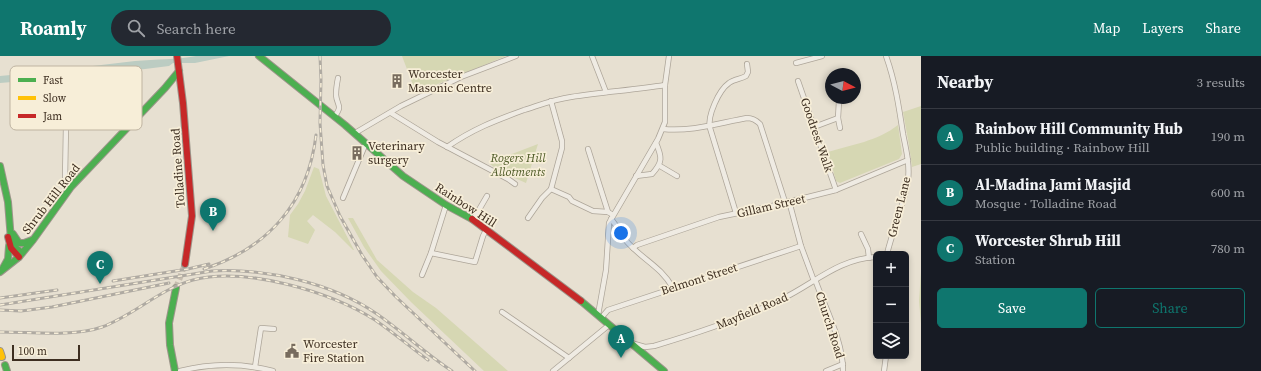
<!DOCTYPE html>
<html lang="en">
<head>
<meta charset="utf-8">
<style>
	body { margin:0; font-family:"Source Serif 4",serif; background:#242831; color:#f1f3f6 }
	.controls { position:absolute; right:12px; bottom:12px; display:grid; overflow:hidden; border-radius:6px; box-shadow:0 2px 6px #0003 }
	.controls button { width:36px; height:36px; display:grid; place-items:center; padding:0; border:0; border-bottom:1px solid #363941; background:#171b24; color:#f1f3f6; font:20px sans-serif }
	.compass { position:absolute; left:825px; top:12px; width:36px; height:36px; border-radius:50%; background:#171b24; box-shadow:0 2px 6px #0003; rotate:97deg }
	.scale { position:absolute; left:12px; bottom:10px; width:68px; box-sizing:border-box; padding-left:4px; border:2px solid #3d2e20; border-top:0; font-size:11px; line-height:14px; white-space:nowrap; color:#3d2e20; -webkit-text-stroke:3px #f7eed8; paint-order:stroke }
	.you { position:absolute; left:621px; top:177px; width:14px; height:14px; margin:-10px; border:3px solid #fff; border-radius:50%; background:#1a73e8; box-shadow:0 0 0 6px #1a73e833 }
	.badge { display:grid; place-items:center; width:26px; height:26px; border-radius:50%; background:#0f766e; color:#fff; font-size:13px; font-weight:700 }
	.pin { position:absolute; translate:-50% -33px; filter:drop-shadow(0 1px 2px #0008) }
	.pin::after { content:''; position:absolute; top:21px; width:14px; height:12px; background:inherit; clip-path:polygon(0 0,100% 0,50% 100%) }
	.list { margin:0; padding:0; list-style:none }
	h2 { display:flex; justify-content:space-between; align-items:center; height:52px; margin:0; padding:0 16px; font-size:17px }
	h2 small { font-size:13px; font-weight:400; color:#9ea1a6 }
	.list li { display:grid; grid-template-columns:26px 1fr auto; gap:12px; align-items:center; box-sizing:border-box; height:56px; padding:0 16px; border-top:1px solid #363941 }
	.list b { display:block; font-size:15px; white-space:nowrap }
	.list p { margin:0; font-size:13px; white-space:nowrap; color:#9ea1a6 }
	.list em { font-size:13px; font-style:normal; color:#9ea1a6 }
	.actions { display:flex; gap:8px; padding:12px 16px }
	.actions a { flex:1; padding:9px 0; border:1px solid #0f766e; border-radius:6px; text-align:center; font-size:14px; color:#0f766e }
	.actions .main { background:#0f766e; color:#fff }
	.icon { flex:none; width:22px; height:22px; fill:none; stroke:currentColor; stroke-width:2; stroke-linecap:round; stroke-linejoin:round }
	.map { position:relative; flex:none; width:921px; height:315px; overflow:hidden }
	header { display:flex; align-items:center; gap:24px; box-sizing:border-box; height:56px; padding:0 20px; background:#0f766e; color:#fff }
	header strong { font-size:19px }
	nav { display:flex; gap:22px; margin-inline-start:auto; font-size:14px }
	.search { width:280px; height:36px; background:#242831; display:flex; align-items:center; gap:10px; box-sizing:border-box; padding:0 14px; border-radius:22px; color:#9ea1a6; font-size:15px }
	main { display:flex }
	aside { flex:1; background:#171b24 }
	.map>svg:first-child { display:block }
	.green { fill:#d6d7b3 }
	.water { fill:#bcccc2 }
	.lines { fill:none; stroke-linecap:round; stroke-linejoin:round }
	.secondary-tunnel { stroke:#c5bcae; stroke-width:6; stroke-dasharray:6 3; stroke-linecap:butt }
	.street-casing { stroke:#ada599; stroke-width:6 }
	.fast-casing { stroke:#9c958a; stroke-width:8 }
	.slow-casing { stroke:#9c958a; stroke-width:8 }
	.jam-casing { stroke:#9c958a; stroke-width:8 }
	.street { stroke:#efebe3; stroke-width:4.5 }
	.fast { stroke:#4caf50; stroke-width:6 }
	.slow { stroke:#ffc107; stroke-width:6 }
	.jam { stroke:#c62828; stroke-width:6 }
	.rail-casing { stroke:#afaaa2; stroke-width:3 }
	.rail { stroke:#f7eed8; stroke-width:1.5; stroke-dasharray:4.5; stroke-linecap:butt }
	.labels { text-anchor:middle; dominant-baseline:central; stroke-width:3.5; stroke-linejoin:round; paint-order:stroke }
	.poi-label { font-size:12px; fill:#3d2e20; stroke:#f7eed8; text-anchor:start }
	.street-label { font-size:12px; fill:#3d2e20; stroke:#f7eed8 }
	.park-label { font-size:12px; font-style:italic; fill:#4d5a26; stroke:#f7eed8 }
	.key { fill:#f7eed8; stroke:#bfb4a1; stroke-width:1 }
	.key-label { font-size:11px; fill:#3d2e20 }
</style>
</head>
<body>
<header>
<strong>Roamly</strong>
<div class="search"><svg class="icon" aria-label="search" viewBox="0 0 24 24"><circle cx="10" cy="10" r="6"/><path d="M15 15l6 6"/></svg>Search here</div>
<nav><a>Map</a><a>Layers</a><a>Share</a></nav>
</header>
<main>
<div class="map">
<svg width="921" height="315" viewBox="0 0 921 315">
	<rect width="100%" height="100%" fill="#e7e0d1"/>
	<g class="green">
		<path d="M402,0h104l-90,37z"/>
		<path d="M921,50v58l-9,3 -3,-22 -6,-33z"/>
		<path d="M898,69l4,29 -3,5 -59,24 -4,-2 -8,-29c23,-7 50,-11 70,-27z"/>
		<path d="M538,88l-12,39 -27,-12 -9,-7 9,-5z"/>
		<path d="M314,111l5,2 7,27 28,54h-1l-18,-18 -22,-17 -6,6 8,9 -7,14 -20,-7 2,-22 8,-11 7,-13z"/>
		<path d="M348,162h5l24,42 36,32 23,16 72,63h-24l-73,-69 -30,-31 -17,-24z"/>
		<path d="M921,216v52l-2,-23z"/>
	</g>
	<path class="water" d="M196,0h33l-34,7h-22l-4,3 -112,14 -9,-1 -48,4v-7c45,-4 90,-10 135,-15 21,-2 41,-1 61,-5z"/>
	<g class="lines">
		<path class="secondary-tunnel" d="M176,232l9,-24"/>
		<defs>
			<g id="street">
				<path d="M592,0l14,36"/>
				<path d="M886,0c9,25 13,51 17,78 3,15 7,31 5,46 -4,25 -15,49 -21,74"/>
				<path d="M796,7l26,-7"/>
				<path d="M798,25l38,109"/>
				<path d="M54,31l12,37 -1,56 6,7"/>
				<path d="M839,45l-1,17 2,10"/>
				<path d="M391,57l47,29 70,37 7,5"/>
				<path d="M335,60c8,-11 2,-10 1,-21 0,-6 1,-12 2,-17"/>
				<path d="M814,71l24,-9"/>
				<path d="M663,73c28,3 56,-6 84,-11 6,0 9,2 13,6l25,78"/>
				<path d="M355,77l46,-27 60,-29 55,-21"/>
				<path d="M447,91c26,-18 47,-26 77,-37 16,-5 31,-11 47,-13 31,-5 63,-7 94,-12"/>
				<path d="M588,93l20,63"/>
				<path d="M660,110l17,10"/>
				<path d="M636,120l16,-2c11,-12 10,-17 4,-31"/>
				<path d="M551,133l18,8 3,4 21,10 15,1 5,3"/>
				<path d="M343,142l23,-55"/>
				<path d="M789,145l12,45 13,35 2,1c10,28 27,59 27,89"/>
				<path d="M736,157l-26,-85c-3,-12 9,-38 19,-45 5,-4 12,-4 17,-7l2,-4 -1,-8"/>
				<path d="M528,162l14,-20 9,-9 11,-41v-7l-11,-40"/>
				<path d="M611,163c7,8 11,18 18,25 16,17 32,23 44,44"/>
				<path d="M473,164l14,-24"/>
				<path d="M861,178l7,15 1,9"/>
				<path d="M633,192l4,-3 82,-28 53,-11 64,-16 72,-30"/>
				<path d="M431,197l44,9 8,-26 3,-6"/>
				<path d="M422,219l9,-22 15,-48"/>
				<path d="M502,256l67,46"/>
				<path d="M598,259l8,-45 3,-47 49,-84 7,-17v-37l4,-29"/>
				<path d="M601,262l7,-8 193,-64"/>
				<path d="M631,287l14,4 9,-1c44,-13 87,-27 128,-47 33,-16 56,-40 94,-42"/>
				<path d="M255,311l6,-39 13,1"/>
				<path d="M180,315c31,-8 62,-8 93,0"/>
				<path d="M553,315l56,-46"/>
				<path d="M826,315l17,-7"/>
				<path d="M884,315l2,-15"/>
			</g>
			<g id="fast">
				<path d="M259,0l86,69 58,51 43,29 26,14"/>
				<path d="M0,110l8,36 3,38 5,8 6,5"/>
				<path d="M13,178l6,9h5l8,-3"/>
				<path d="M3,212l5,-9 1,-13"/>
				<path d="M0,216l19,-15 14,-17 38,-53 94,-99 14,-17"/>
				<path d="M581,245l83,70"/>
				<path d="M5,309l2,6"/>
				<path d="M175,315l-5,-26 -1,-22 7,-35"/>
			</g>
			<path id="slow" d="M0,295l2,6"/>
			<g id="jam">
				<path d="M177,0l6,47 9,113 -7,48"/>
				<path d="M472,163l109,82"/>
				<path d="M8,181l3,11 8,9"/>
			</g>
		</defs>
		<use href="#street" class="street-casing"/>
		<use href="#fast" class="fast-casing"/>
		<use href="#slow" class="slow-casing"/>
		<use href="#jam" class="jam-casing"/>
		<use href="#street" class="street"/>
		<use href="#fast" class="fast"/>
		<use href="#slow" class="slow"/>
		<use href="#jam" class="jam"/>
		<defs>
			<g id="rail">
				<path d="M320,0l1,24 -1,43 3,42 4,21 13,30 22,39 15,22 18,19 80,75"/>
				<path d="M204,213c64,-21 104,-66 112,-134"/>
				<path d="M113,225l75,-12 21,-5"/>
				<path d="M0,242l57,-8"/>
				<path d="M0,249l212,-34c55,-3 120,12 165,43 26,18 49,40 75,57"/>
				<path d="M0,254l21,1 31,-4 117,-24"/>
				<path d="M0,276c31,0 74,5 102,-5 32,-12 58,-38 91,-47 52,-14 138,12 182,40 19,13 35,27 53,40"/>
			</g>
		</defs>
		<use href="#rail" class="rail-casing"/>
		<use href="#rail" class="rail"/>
	</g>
	<defs>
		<symbol id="building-bare" viewBox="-9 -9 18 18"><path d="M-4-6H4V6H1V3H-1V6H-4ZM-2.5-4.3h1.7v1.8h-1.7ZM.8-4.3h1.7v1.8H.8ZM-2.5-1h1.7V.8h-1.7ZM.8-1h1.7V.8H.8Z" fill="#786c5e" stroke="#f7eed8" stroke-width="2.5" paint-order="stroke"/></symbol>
		<symbol id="civic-bare" viewBox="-9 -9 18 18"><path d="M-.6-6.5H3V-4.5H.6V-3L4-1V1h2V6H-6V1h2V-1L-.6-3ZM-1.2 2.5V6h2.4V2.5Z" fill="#786c5e" stroke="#f7eed8" stroke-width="2.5" paint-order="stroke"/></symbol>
	</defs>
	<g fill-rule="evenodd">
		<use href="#building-bare" x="387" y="15" width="20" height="20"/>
		<use href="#building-bare" x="347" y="87" width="20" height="20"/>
		<use href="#civic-bare" x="282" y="285" width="20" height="20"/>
	</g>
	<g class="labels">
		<g class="poi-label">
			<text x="408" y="18">Worcester<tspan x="408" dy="14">Masonic Centre</tspan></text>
			<text x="368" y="90">Veterinary<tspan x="368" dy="14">surgery</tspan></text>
			<text x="303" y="288">Worcester<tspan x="303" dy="14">Fire Station</tspan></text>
		</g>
		<g class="street-label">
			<text transform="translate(817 79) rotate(71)">Goodrest Walk</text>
			<text transform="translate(178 112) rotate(-94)">Tolladine Road</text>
			<text transform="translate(51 143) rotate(-52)">Shrub Hill Road</text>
			<text transform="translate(466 149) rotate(33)">Rainbow Hill</text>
			<text transform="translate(771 150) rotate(-13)">Gillam Street</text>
			<text transform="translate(899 151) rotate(-76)">Green Lane</text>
			<text transform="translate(699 223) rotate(-18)">Belmont Street</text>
			<text transform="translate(752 255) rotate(-23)">Mayfield Road</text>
			<text transform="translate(830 269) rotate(72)">Church Road</text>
		</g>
		<g class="park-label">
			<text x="518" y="102">Rogers Hill<tspan x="518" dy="14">Allotments</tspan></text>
		</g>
	</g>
	<rect x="10" y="10" width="132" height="64" rx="6" class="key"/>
	<rect x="18" y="22" width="18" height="4" fill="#4caf50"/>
	<rect x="18" y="40" width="18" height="4" fill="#ffc107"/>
	<rect x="18" y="58" width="18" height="4" fill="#c62828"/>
	<g class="key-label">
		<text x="43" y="28">Fast</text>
		<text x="43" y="46">Slow</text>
		<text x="43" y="64">Jam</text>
	</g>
</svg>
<div class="controls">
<button>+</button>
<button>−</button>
<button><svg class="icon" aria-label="layers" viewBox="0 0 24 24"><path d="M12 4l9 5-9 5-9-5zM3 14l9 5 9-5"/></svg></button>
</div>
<svg class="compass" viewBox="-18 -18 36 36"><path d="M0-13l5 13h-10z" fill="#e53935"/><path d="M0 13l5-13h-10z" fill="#9ea1a6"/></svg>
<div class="scale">100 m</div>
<div class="you"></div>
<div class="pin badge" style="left:621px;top:302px">A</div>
<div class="pin badge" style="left:213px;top:175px">B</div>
<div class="pin badge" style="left:100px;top:228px">C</div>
</div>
<aside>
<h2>Nearby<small>3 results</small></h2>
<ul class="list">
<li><span class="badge">A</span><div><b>Rainbow Hill Community Hub</b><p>Public building · Rainbow Hill</p></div><em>190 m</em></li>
<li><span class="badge">B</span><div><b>Al-Madina Jami Masjid</b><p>Mosque · Tolladine Road</p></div><em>600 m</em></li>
<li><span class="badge">C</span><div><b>Worcester Shrub Hill</b><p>Station</p></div><em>780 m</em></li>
</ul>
<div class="actions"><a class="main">Save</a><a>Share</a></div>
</aside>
</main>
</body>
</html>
